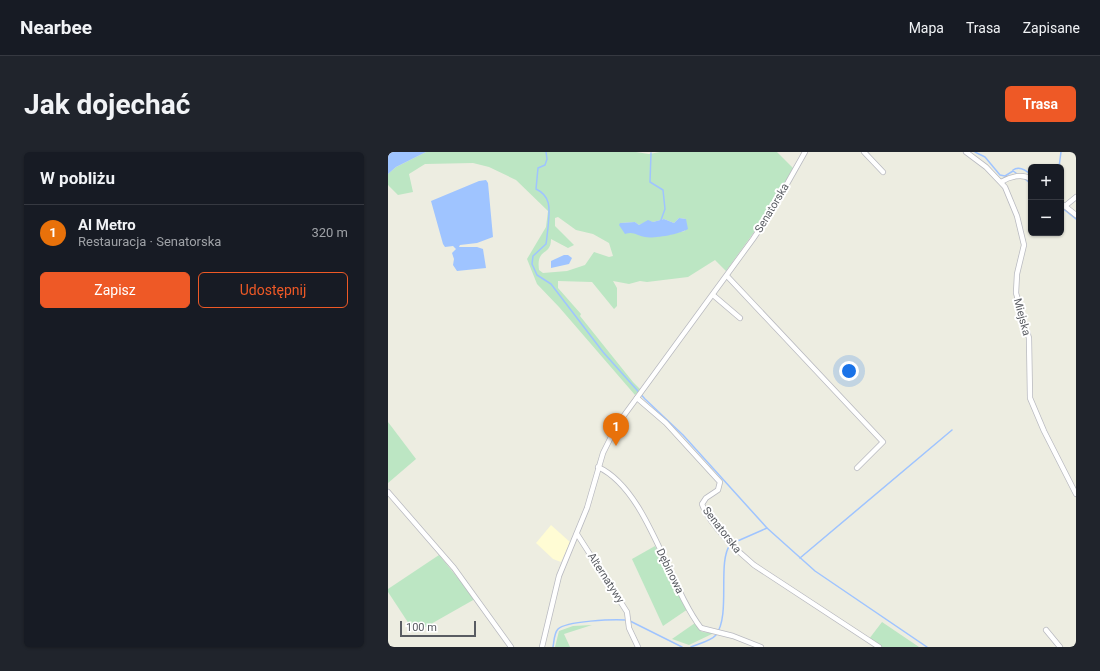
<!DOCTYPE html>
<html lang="pl">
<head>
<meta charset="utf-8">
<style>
	body { margin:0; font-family:Roboto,sans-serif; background:#20242c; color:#f1f3f6 }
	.controls { position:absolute; right:12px; top:12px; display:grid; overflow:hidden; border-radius:6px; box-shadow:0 1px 3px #0004 }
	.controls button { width:36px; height:36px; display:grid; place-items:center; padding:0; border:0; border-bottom:1px solid #363941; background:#171b24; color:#f1f3f6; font:20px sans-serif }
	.scale { position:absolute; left:12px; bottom:10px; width:76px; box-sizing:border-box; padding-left:4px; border:2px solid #595c62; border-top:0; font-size:11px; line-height:14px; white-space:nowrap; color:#595c62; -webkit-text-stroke:3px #fff; paint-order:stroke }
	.you { position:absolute; left:461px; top:219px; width:14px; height:14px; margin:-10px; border:3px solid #fff; border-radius:50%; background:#1a73e8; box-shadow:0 0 0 6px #1a73e833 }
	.badge { display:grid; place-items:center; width:26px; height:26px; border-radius:50%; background:#ee5926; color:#fff; font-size:13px; font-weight:700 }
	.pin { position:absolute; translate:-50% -33px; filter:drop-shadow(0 1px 2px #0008) }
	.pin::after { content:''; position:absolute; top:21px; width:14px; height:12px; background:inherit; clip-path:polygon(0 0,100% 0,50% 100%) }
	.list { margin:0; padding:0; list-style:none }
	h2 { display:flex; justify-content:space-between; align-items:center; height:52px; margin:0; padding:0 16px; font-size:17px }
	h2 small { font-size:13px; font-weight:400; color:#9ea1a6 }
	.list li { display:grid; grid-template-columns:26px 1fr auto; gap:12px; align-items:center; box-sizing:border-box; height:56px; padding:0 16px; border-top:1px solid #363941 }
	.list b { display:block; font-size:15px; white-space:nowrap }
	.list p { margin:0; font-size:13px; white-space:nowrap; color:#9ea1a6 }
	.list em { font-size:13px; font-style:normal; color:#9ea1a6 }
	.actions { display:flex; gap:8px; padding:12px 16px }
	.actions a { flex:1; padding:9px 0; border:1px solid #ee5926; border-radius:6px; text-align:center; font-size:14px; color:#ee5926 }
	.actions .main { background:#ee5926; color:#fff }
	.map { position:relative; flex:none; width:688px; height:495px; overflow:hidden; border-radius:6px }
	header { display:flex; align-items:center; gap:24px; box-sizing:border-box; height:56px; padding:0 20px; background:#171b24; border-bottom:1px solid #363941 }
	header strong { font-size:19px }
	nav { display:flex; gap:22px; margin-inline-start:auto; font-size:14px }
	.intro { display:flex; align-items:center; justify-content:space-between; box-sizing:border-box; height:96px; padding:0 24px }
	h1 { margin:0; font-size:28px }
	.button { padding:10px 18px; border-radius:6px; background:#ee5926; color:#fff; font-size:14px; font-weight:700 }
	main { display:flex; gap:24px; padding:0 24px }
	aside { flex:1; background:#171b24; border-radius:6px; box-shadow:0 1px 3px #0004 }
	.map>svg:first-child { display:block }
	.commercial { fill:#fffcd4 }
	.green { fill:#bce6c3; fill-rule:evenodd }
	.water { fill:#9fc4ff }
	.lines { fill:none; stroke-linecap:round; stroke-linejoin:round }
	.stream { stroke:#9fc4ff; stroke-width:1.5 }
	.minor-casing { stroke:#b9bac0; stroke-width:6 }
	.minor { stroke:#fff; stroke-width:4.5 }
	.labels { text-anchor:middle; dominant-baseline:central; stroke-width:4; stroke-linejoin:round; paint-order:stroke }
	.street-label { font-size:11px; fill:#595c62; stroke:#fff }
</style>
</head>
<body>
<header>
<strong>Nearbee</strong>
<nav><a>Mapa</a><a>Trasa</a><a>Zapisane</a></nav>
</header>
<div class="intro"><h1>Jak dojechać</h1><a class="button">Trasa</a></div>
<main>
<aside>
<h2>W pobliżu<small></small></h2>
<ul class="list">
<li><span class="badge" style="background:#e8710a">1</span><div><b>Al Metro</b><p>Restauracja · Senatorska</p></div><em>320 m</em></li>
</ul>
<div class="actions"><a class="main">Zapisz</a><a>Udostępnij</a></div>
</aside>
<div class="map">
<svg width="688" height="495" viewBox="0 0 688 495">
	<rect width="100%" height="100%" fill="#edede1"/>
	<path class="commercial" d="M163,373l19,17 -9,20 -8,-3 -17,-16z"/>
	<g class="green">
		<path d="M38,0h210l13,2 11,-2h117l16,16 -26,46 -41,57 -11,-11 -27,17 -41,5 -7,-1 -11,3 -16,-3 4,7v18l-3,3 -22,-27 -34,-1v7l23,26 -1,2 53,66 7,7 -5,6 -76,-88 -22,-23 -10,-25 19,-32 2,-16 -32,-31 -27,-13 -16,-4 -48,1 -16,10 4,18 -15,3 -10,-10v-11l8,-7zM170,65l18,13 17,4 16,9 4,13 -4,1 -15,-5 -9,13 -18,6 -24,2 -4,-3c-3,-23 12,-13 12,-31l17,9 6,-3 -19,-19v-8zM291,66l7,1 -1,12 -18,4 -4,-1c-11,8 -23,-2 -34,-2l-9,-9 15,-1 4,3 9,-4 5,1 11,-3 10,4z"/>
		<path d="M0,270l28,37 -28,24z"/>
		<path d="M267,394l33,63 -25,17 -31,-67z"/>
		<path d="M51,403l36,44 -60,34 -27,-41v-3z"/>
		<path d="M494,470l37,25h-38l-12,-8z"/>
		<path d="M307,471l7,9 12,1 -25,12 -17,-6z"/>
		<path d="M204,473l-28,9 6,13h-15l4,-16 14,-5z"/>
	</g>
	<g class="water">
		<path d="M0,0h38l-30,15 -8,7z"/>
		<path d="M98,28l2,3 5,54 -16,6 -17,2 -1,2h18l6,2 3,19 -29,3 -4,-6 1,-6 -2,-6 4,-4 -3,-3 -8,1 -2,-3 -12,-43 48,-20z"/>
		<path d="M291,66l7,1 2,10c-7,5 -35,10 -43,8 -8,-1 -11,-6 -20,-3l-6,-9 1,-2 15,-1 4,3 9,-5 5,2 11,-3 10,4z"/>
		<path d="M176,103h4l4,3 -3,6 -18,4v-7z"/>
	</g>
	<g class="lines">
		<g class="stream">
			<path d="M158,0l1,7 -2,6 -7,3 -2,21c17,8 13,23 12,39 -1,6 -1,11 -2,16l-13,12 -1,8 5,11 14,9 52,68 42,47 38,36 84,93 48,43 112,76"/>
			<path d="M587,0l10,5 15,18 5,1 8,-5 3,2"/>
			<path d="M263,1l-1,29 13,8 2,19 -4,11"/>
			<path d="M671,15l2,-15"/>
			<path d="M625,18c6,-4 13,0 18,5"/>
			<path d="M637,27l6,5"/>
			<path d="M673,55l15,12"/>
			<path d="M345,391l34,-15"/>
			<path d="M412,406l152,-128"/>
			<path d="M242,469l52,26"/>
			<path d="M165,495c1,-5 1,-14 5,-18 8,-8 56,-10 68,-9"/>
			<path d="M303,495c7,-3 20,-6 25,-12 15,-20 1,-73 14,-90"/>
		</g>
		<defs>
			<g id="minor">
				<path d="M476,0l19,20"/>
				<path d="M578,0l20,15 19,20 12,29 7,29 -7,29 -1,19 13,45 1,60 14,33 32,63"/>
				<path d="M613,30c8,-5 21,-9 30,-3"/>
				<path d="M673,51l15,12"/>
				<path d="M677,54l11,-9"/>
				<path d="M339,124l156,166 -26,26"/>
				<path d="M325,143l27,23"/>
				<path d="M249,246l29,25 54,59 -2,8 -12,8 -4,6c7,20 35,47 52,61l125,82"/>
				<path d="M210,315c50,23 70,118 103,161l32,8 28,11"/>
				<path d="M0,340l66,76 57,79"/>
				<path d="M189,382l50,78 2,16 9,19"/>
				<path d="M658,478l14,17"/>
				<path d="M154,495l17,-71 28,-68 16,-55 14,-28 136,-186 17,-25 35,-62"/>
			</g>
		</defs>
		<use href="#minor" class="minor-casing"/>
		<use href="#minor" class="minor"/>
	</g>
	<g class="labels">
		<g class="street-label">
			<text transform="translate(384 56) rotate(-59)">Senatorska</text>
			<text transform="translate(634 165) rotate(75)">Miejska</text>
			<text transform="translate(334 378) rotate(52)">Senatorska</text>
			<text transform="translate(282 419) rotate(64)">Dębinowa</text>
			<text transform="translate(218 426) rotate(57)">Alternatywy</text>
		</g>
	</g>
</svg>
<div class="controls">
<button>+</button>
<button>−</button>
</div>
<div class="scale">100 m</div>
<div class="you"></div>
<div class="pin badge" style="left:228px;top:294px;background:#e8710a">1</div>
</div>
</main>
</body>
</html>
